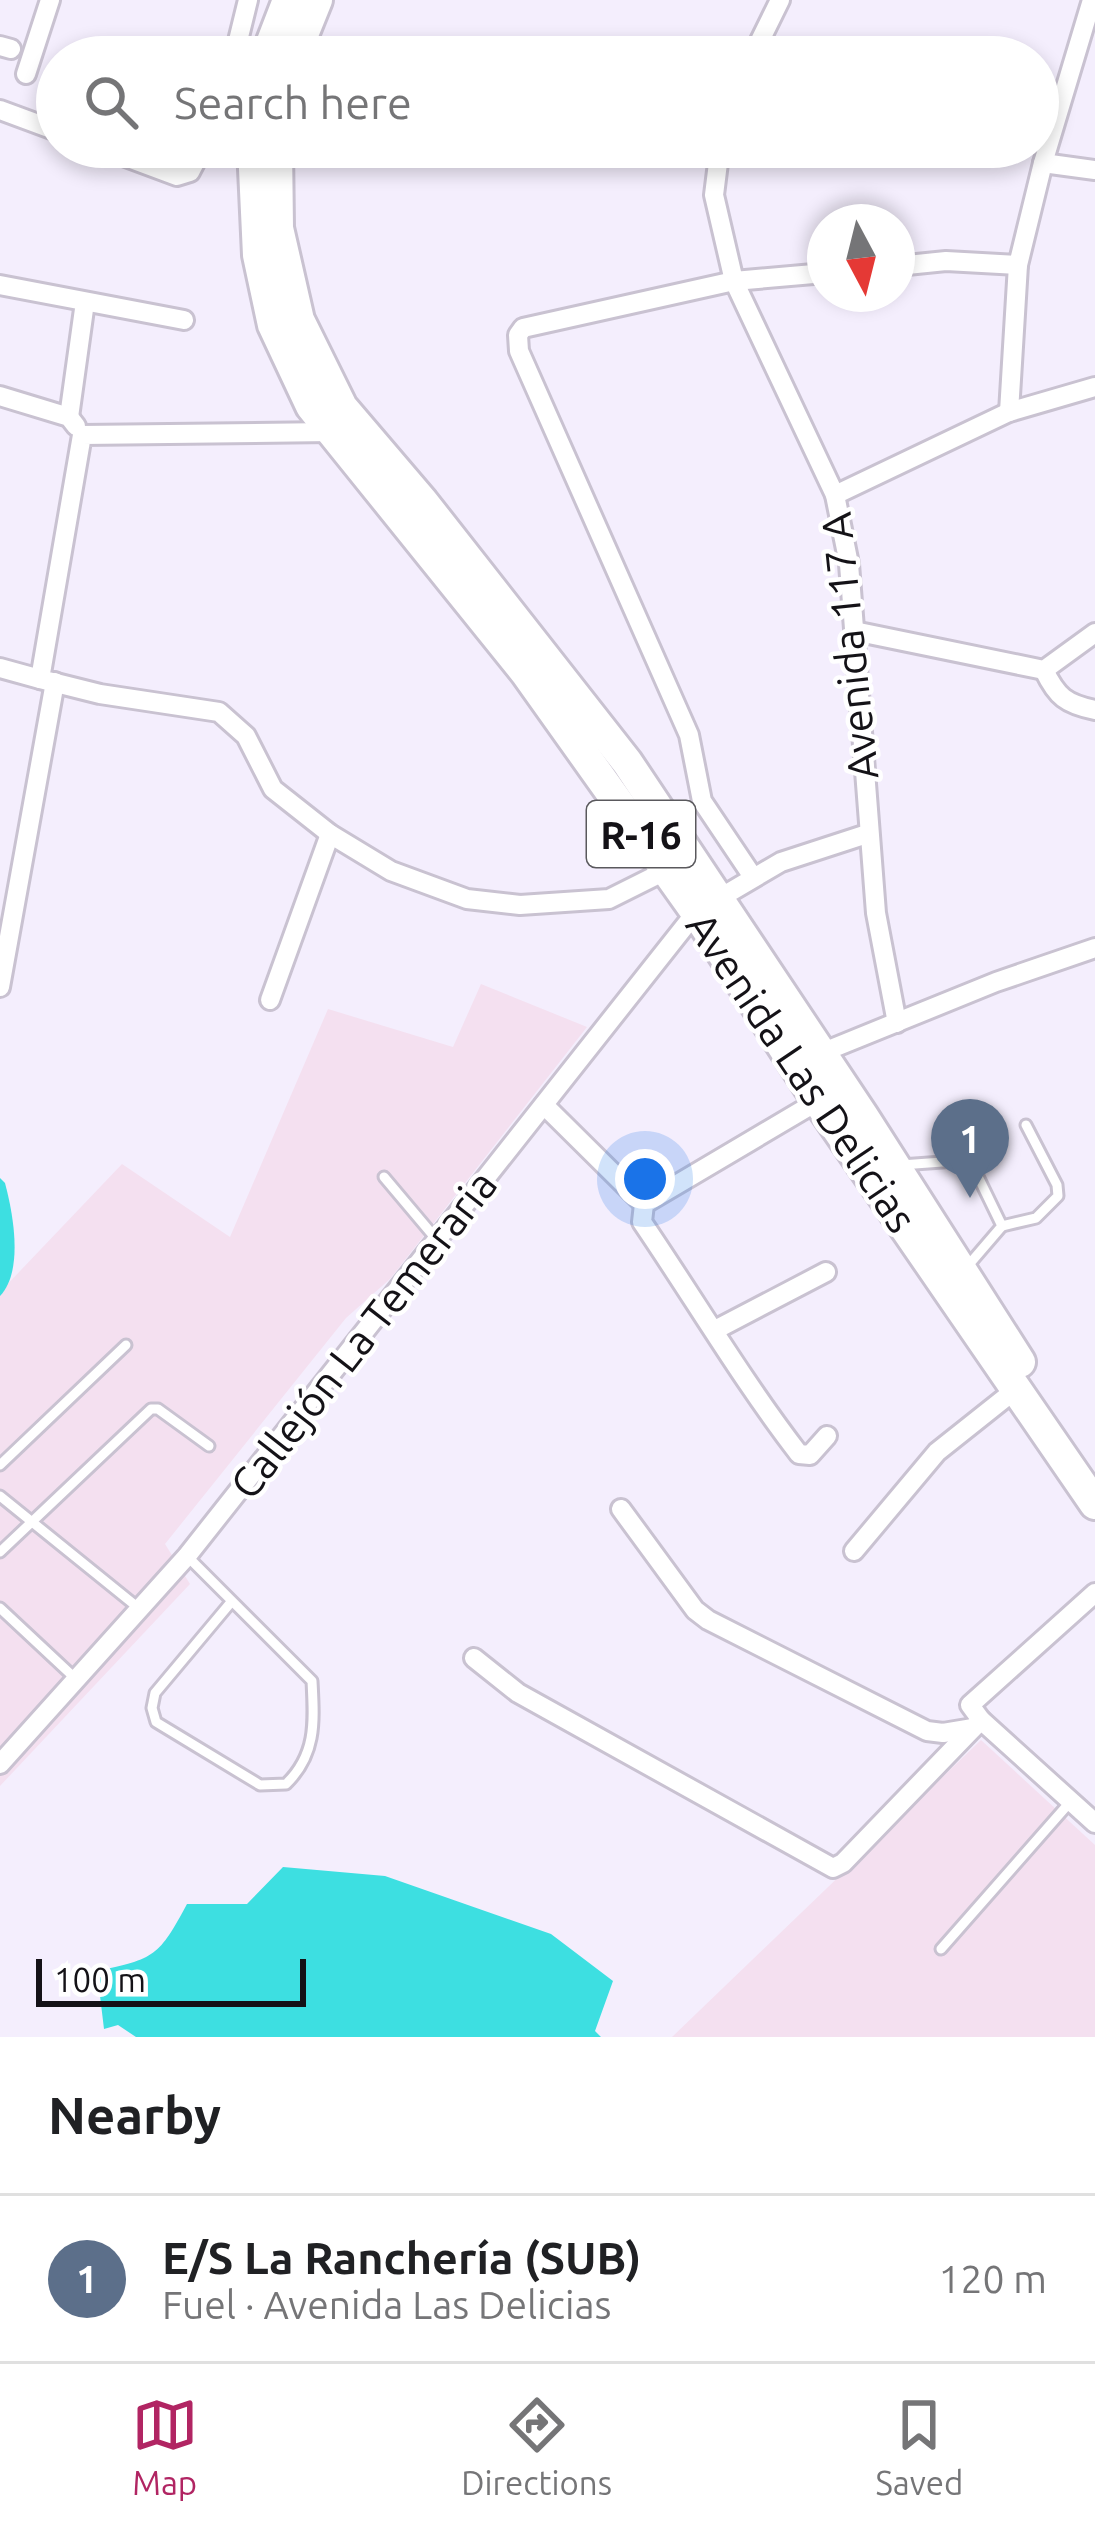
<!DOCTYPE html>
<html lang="en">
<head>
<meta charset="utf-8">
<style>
	body { margin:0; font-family:Ubuntu,sans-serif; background:#f6f6f6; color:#202124 }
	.compass { position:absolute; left:807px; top:204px; width:108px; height:108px; border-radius:50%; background:#fff; box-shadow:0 6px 18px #0003; rotate:173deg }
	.scale { position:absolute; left:36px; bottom:30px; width:270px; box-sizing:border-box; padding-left:12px; border:6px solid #141217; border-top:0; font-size:33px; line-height:42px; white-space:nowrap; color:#141217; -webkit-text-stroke:9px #fff; paint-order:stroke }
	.you { position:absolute; left:645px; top:1179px; width:42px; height:42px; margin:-30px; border:9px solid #fff; border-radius:50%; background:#1a73e8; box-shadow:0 0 0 18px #1a73e833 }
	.badge { display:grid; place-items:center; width:78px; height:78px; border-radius:50%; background:#b12563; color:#fff; font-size:39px; font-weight:700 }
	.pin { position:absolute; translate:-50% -99px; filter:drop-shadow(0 3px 6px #0008) }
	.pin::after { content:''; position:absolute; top:63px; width:42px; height:36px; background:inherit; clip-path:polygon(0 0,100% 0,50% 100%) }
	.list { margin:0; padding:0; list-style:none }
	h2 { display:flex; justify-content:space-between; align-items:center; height:156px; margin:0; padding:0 48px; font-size:51px }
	h2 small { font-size:39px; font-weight:400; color:#757577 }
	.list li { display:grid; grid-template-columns:78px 1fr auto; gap:36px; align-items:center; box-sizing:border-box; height:168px; padding:0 48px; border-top:3px solid #e0e0e0 }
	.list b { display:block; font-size:45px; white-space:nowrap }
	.list p { margin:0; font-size:39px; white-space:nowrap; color:#757577 }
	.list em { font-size:39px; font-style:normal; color:#757577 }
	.icon { flex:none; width:66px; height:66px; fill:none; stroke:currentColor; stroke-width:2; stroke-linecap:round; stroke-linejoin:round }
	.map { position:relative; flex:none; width:1095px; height:2037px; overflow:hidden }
	.search { position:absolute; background:#fff; box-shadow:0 6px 18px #0003; left:36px; right:36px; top:36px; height:132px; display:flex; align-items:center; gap:30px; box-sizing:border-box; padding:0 42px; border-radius:66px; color:#757577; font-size:45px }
	.sheet { height:324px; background:#fff }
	nav { display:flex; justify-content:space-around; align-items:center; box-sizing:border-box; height:168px; border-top:3px solid #e0e0e0; background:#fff; font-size:33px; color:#757577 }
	nav a { display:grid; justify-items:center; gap:6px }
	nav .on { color:#b12563 }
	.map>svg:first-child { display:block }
	.industrial { fill:#f4e0f0 }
	.water { fill:#3ddfe1 }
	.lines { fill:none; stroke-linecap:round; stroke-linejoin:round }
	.lane-casing { stroke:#c9c2d1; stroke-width:15 }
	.street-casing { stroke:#c9c2d1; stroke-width:24 }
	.primary-casing { stroke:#c9c2d1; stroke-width:36 }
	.lane { stroke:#fff; stroke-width:9 }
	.street { stroke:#fff; stroke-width:18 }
	.primary { stroke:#fff; stroke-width:30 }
	.labels { text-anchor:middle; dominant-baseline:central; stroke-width:9; stroke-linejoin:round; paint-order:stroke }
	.shield { fill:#fff; stroke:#5a595d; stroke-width:3 }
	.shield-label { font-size:39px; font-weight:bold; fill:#141217 }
	.street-label { font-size:42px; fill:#141217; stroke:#fff }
</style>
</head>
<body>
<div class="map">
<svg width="1095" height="2037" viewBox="0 0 1095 2037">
	<rect width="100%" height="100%" fill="#f4eefd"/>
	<g class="industrial">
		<path d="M481,984l106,43 -197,252 -44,39 -181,226 25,40 -190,202v-494l122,-128 108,73 98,-228 125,38z"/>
		<path d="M981,1740l114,105v192h-423z"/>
	</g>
	<g class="water">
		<path d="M0,1178l5,5c8,30 19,88 -5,113z"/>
		<path d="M283,1867l102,9 166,58 62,47 -18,50 6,6h-465l-18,-12 -14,4 -7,-58c58,-12 62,-15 90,-67h60z"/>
	</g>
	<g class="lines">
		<defs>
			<g id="lane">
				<path d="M901,1165l69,-5 32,66 -36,42"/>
				<path d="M384,1177l53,63"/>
				<path d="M1002,1226l34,-8 22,-22 -1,-11 -31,-60"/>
				<path d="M0,1465l126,-120"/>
				<path d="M0,1496l141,114"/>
				<path d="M0,1552l151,-143h7l51,37"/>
				<path d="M187,1556l125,125c2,40 5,73 -26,103l-26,1 -104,-63 -4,-14 3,-15 77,-92"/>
				<path d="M0,1608l77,72"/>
				<path d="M941,1949l130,-148"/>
			</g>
			<g id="street">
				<path d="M0,46l11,3"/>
				<path d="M234,57l14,-57"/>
				<path d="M752,57l28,-57"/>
				<path d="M26,74l24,-74"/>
				<path d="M0,110l57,21"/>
				<path d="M99,147l78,29 13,-4 13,-25"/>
				<path d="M720,147l-6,48 20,86 101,214 14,69 27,349 21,110"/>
				<path d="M1043,163l52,7"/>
				<path d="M897,266l49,-5 72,4"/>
				<path d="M0,285l184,35"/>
				<path d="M0,396l69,21 7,9"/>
				<path d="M1009,412l9,-147 25,-102 49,-163"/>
				<path d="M69,417l16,-115"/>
				<path d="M331,432l-249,3 -42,244 60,15 119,18 27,24 27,53 57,45 61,37 76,28 53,6 89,-6 58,-29"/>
				<path d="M835,495l174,-83 86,-25"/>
				<path d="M854,631l190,39 51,-37"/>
				<path d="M0,668l40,11"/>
				<path d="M1044,670c13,27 22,34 51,40"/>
				<path d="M753,877l-51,-76 -13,-66 -170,-384 -1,-16 5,-7 211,-47 91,-8"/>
				<path d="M0,987l55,-305"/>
				<path d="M270,1000l60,-166"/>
				<path d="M821,1053l175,-71 99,-34"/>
				<path d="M818,1101l-174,103 -2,18c53,78 100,158 157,232l11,1 17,-19"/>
				<path d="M544,1105l100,99"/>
				<path d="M715,1330l111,-58"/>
				<path d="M621,1509l74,101 13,10 219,111 16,2 30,-5"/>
				<path d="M854,1551l83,-99 78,-62"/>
				<path d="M1095,1593l-125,112 11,15 114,103"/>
				<path d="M474,1658l44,35 315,175 10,-5 138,-143"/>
				<path d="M0,1764l187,-208 509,-644 85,-50 86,-28"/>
			</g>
			<g id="primary">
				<path d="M266,57l22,-57"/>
				<path d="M294,57l23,-57"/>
				<path d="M253,147l5,108 15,70 38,81 215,267 170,239 122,189 277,403"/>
				<path d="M277,147l1,81 21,92 43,87 81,95 204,260 236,354 157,246"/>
			</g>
		</defs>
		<use href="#lane" class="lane-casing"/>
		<use href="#street" class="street-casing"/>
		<use href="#primary" class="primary-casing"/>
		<use href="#lane" class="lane"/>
		<use href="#street" class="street"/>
		<use href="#primary" class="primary"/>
	</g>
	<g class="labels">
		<rect class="shield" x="587" y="801" width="108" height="66" rx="9"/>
		<g class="shield-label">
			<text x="641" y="834">R-16</text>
		</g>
		<g class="street-label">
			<text transform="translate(849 646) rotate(-96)">Avenida 117 A</text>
			<text transform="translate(802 1072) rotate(56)">Avenida Las Delicias</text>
			<text transform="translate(363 1334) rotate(-52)">Callejón La Temeraria</text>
		</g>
	</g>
</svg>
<svg class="compass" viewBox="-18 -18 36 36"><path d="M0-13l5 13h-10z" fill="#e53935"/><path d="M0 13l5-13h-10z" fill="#757577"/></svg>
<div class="scale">100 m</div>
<div class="you"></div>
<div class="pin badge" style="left:970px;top:1198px;background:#5c6f8a">1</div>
<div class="search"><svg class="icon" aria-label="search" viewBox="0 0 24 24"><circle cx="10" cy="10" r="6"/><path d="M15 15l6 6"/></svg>Search here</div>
</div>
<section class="sheet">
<h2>Nearby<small></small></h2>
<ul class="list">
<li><span class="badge" style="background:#5c6f8a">1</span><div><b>E/S La Ranchería (SUB)</b><p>Fuel · Avenida Las Delicias</p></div><em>120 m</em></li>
</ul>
</section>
<nav>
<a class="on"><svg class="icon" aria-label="map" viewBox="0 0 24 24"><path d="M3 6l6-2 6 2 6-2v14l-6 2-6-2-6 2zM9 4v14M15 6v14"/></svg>Map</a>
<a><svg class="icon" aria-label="directions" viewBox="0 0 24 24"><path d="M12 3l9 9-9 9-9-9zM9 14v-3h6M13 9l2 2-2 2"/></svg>Directions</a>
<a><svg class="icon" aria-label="saved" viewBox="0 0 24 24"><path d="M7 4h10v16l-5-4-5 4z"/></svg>Saved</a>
</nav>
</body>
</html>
